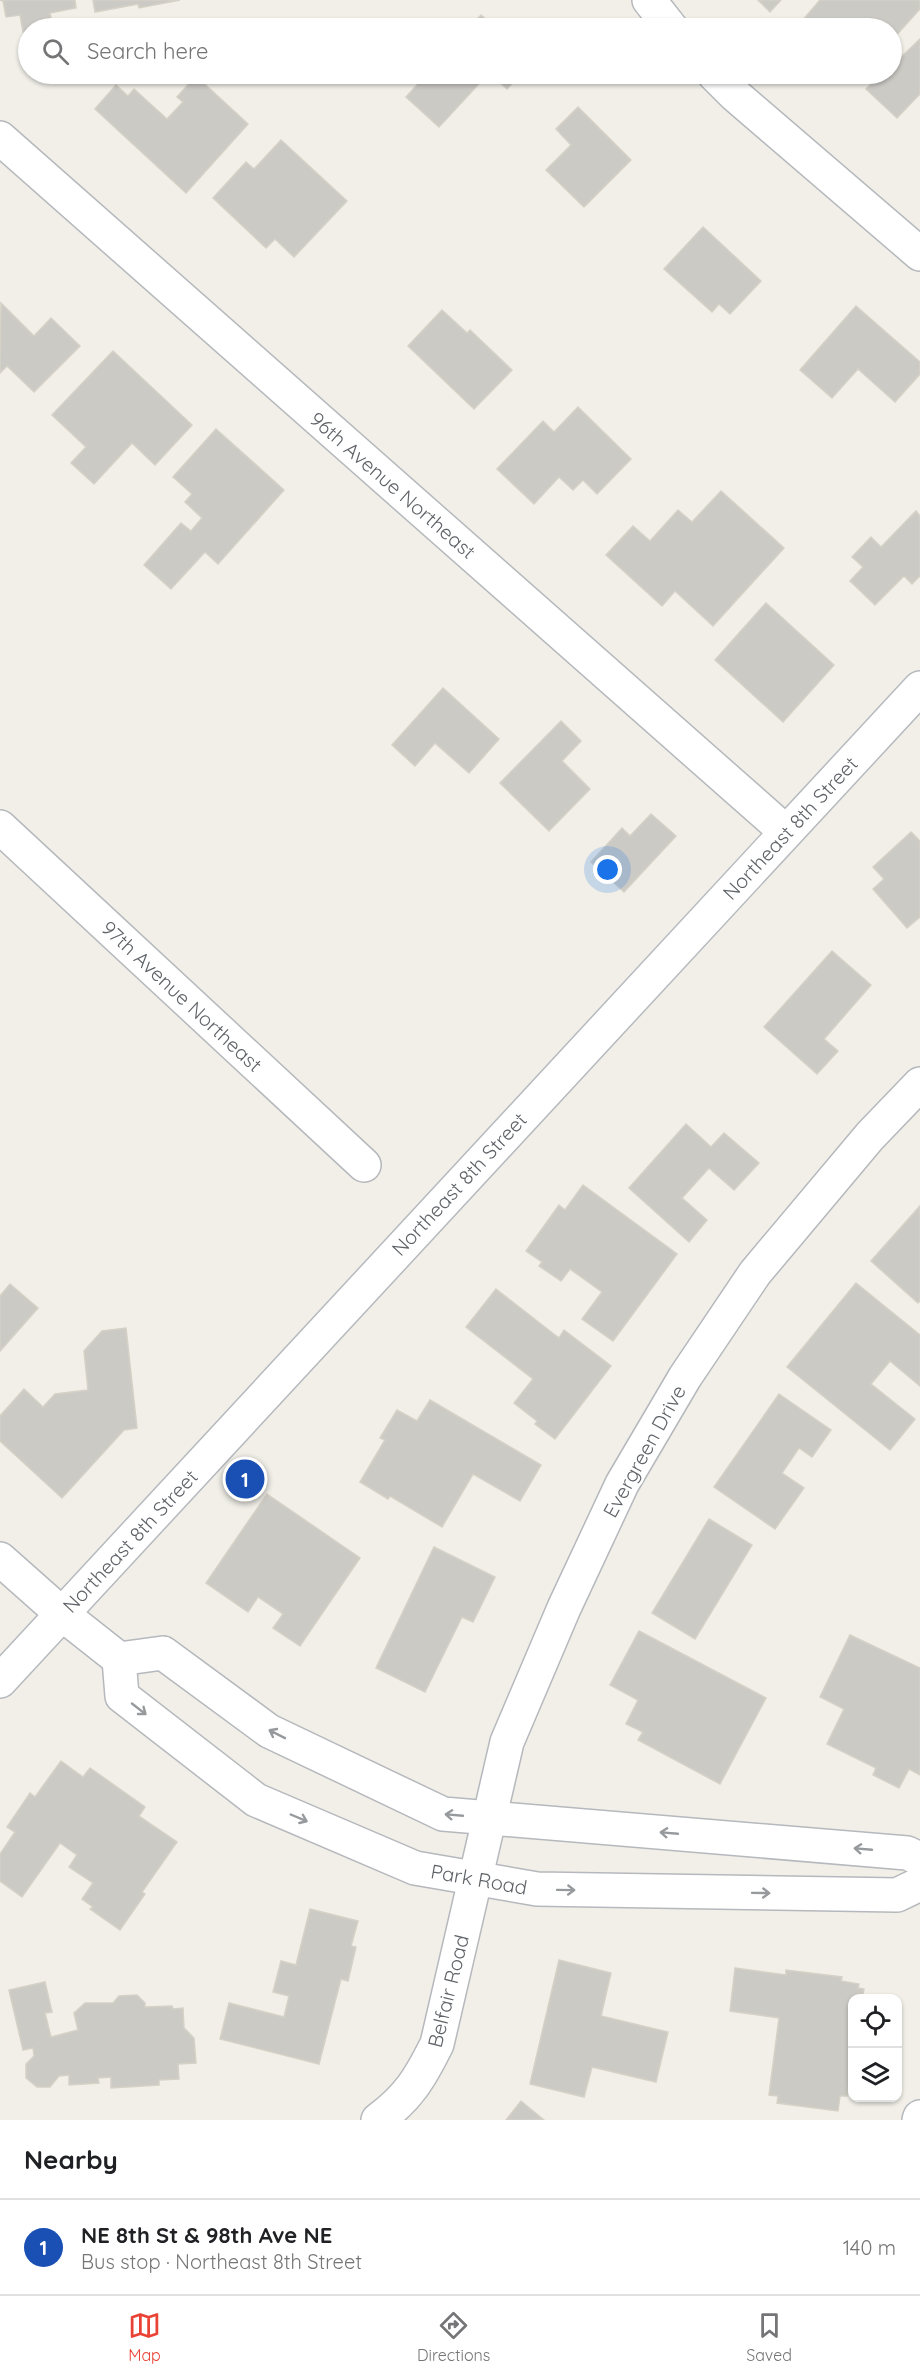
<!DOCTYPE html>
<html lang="en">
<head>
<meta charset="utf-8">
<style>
	body { margin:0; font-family:Quicksand,sans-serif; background:#f6f6f6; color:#202124 }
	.controls { position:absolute; right:18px; bottom:18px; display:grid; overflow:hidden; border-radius:12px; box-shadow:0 2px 4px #0004 }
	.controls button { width:54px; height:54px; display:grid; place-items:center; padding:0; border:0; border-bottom:2px solid #e0e0e0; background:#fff; color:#202124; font:30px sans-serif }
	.you { position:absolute; left:608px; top:870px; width:21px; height:21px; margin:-15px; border:4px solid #fff; border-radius:50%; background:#1a73e8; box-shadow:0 0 0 9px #1a73e833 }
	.badge { display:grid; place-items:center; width:39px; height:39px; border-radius:50%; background:#ea4335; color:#fff; font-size:20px; font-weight:700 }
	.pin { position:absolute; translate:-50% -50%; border:3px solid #fff; box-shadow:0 2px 6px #0006 }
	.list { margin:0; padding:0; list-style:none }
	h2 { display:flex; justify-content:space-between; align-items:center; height:78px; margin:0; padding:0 24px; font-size:26px }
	h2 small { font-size:20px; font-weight:400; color:#757577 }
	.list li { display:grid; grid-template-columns:39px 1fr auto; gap:18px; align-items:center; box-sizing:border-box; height:96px; padding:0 24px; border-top:2px solid #e0e0e0 }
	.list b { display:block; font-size:22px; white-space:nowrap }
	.list p { margin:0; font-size:20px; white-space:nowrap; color:#757577 }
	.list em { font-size:20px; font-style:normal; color:#757577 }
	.icon { flex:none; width:33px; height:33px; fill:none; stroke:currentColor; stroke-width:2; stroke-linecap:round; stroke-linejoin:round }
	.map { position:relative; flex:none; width:920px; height:2120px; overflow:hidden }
	.search { position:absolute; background:#fff; box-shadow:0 2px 4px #0004; left:18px; right:18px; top:18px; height:66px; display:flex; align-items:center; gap:15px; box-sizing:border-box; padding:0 21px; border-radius:33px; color:#757577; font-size:22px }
	.sheet { height:174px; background:#fff }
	nav { display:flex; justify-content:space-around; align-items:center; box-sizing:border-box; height:84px; border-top:2px solid #e0e0e0; background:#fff; font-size:16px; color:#757577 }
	nav a { display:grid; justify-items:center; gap:3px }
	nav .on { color:#ea4335 }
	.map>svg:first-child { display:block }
	.building { fill:#cccac5; stroke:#d6d1c6; stroke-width:1.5 }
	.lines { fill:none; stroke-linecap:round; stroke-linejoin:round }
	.street-casing { stroke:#b5b8bc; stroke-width:36 }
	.secondary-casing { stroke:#b6babf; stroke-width:36 }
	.street { stroke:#fff; stroke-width:33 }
	.secondary { stroke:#fff; stroke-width:33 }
	.oneway { stroke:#979a9d }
	.labels { text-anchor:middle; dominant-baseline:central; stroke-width:5; stroke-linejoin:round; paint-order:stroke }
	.street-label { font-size:20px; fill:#5f6368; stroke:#fff }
</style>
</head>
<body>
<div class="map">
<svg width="920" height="2120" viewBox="0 0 920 2120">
	<rect width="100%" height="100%" fill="#f1efe8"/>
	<g class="building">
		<path d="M0,0h75l1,8 -26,5 3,15h-25v20h-2l-6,-33 -14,2 -3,-16z"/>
		<path d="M93,0h87l-41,8 -1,-4 -43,8z"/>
		<path d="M758,0h23l-11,12z"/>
		<path d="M820,0h100v9l-28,31v-12h-82l-8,-7z"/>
		<path d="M481,15l15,13h-27z"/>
		<path d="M920,39v55l-23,24 -31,-29 15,-15h11v-11l3,-4 2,2z"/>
		<path d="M427,74h61l-49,53 -33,-30z"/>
		<path d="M490,74h31l-14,15z"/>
		<path d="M196,76l52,48 -62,69 -91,-84 21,-24 12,11 6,-7 33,30 16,-17 -6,-5z"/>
		<path d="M578,107l53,53 -47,47 -38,-37 25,-25 -15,-16z"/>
		<path d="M281,140l66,61 -53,56 -19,-18 -9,9 -53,-50 33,-36 8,7z"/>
		<path d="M703,227l58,54 -31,33 -11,-10 -7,8 -48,-43z"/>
		<path d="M1,303l33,33 17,-18 29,28 -46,46 -27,-26 -7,7z"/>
		<path d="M856,306l64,56v12l-25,28 -37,-33 -26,29 -32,-28z"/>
		<path d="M442,310l25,23 3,-3 42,40 -38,39 -66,-63z"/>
		<path d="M113,351l79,74 -37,40 -23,-22 -38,41 -23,-21 15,-16 -34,-32z"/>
		<path d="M578,407l53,52 -34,35 -14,-14 -10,10 -14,-13 -25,27 -37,-35 46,-48 11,11z"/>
		<path d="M216,429l68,61 -66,74 -13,-12 -34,37 -27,-24 37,-42 10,8 11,-13 -17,-16 7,-8 -19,-17z"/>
		<path d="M721,491l63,57 -71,78 -38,-35 -13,15 -56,-51 27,-29 17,15 28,-31 14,12z"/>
		<path d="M916,511l4,5v60l-8,8 -8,-8 -29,29 -25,-24 13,-14 -11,-10 19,-20 10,10z"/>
		<path d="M766,603l68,62 -51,57 -68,-62z"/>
		<path d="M443,688l56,51 -30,34 -34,-30 -20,23 -23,-21z"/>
		<path d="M561,721l20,20 -19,20 28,28 -41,42 -49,-48z"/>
		<path d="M651,814l25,22 -52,56 -33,-30 31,-34 8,8z"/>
		<path d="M911,832l9,9v76l-13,11 -34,-39 11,-10 -11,-12z"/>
		<path d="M832,951l39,34 -47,54 14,12 -21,23 -53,-47z"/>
		<path d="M686,1124l25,23 13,-14 35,30 -25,27 -25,-22 -27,30 25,22 -18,22 -60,-54z"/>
		<path d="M583,1185l94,69 -64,87 -31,-22 20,-27 -32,-23 -9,12 -22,-15 3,-4 -16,-11 33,-46 6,5z"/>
		<path d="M920,1206v95l-2,2 -47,-42z"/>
		<path d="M856,1283l64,52v51l-30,-25 -19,23 44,35 -25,31 -103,-83z"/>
		<path d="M10,1284l28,24 -38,43v-55z"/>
		<path d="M496,1289l63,49 5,-8 47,36 -56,73 -20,-15 2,-3 -23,-18 19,-24 -67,-52z"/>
		<path d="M126,1328l11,100 -13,2 -62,68 -62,-57v-25l24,-27 19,18 12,-13 33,-4 -4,-39 18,-20z"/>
		<path d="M779,1394l52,36 -19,27 -13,-9 -17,25 22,15 -29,41 -61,-42z"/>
		<path d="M430,1400l111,65 -21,36 -47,-27 -31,53 -52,-31 -2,3 -28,-17 25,-42 -5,-2 17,-28 20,11z"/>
		<path d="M267,1494l93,64 -60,88 -27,-18 10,-14 -25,-17 -10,15 -42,-29z"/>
		<path d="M709,1519l43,26 -57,94 -43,-26z"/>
		<path d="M434,1547l61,30 -22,45 -11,-5 -37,75 -49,-24z"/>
		<path d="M639,1631l127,67 -46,86 -82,-44 5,-8 -17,-8 12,-24 -28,-15z"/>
		<path d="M850,1635l70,33v107l-11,-6 -10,19 -26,-13 3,-7 -49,-24 17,-35 -24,-12z"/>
		<path d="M61,1761l22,16 7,-9 55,39 -6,9 38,26 -35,50 3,2 -25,36 -30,-21 3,-2 -11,-8 11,-16 -24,-16 8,-12 -17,-12 -38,54 -22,-16v-27l15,-22 -8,-5 23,-34 5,4z"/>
		<path d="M310,1909l48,12 -7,25 5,1 -8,34 -7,-2 -22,85 -99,-25 9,-36 55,14 5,-21 -16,-4 8,-31 15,4z"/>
		<path d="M559,1960l52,13 -10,43 67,16 -12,50 -64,-15 -8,30 -54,-13z"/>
		<path d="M735,1968l51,7v-5l56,7 -1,4 18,3 -1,4 6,1 -2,9h-10v85l-3,-1 -2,14h-7l-2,15 -61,-8 1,-7 -9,-1 10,-77 -49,-7z"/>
		<path d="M45,1982l7,30 -7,1 6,24 27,-7 -4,-17 11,-10h28l6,-7 18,-1 8,8v4l27,-1 1,3 10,-1 1,20 10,10 2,25 -18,1 1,15 -20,1v5l-48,3v-11l-13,1 1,5 -30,2v-10l-10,1 -9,11h-13l-11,-9v-14l8,-8 -1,-8 -10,2 -14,-60z"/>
		<path d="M521,2101l23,19h-38z"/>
	</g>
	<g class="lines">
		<defs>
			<g id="street">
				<path d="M649,0l22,28"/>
				<path d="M714,74l21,21 185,159"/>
				<path d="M0,138l786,694"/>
				<path d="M0,827l364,338"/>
				<path d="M0,1559l62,55 57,45 44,-6 106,78 174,83 464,39 13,6"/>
				<path d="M119,1659l3,37 134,104 159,68 122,21 360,6 23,-11"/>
				<path d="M378,2120c31,-23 42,-42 59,-76l70,-302 57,-134 58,-124 63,-107 70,-104 115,-137 50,-52"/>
				<path d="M919,2120l1,-3"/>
			</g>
			<path id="secondary" d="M0,1681l920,-993"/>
		</defs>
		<use href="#street" class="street-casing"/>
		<use href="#secondary" class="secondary-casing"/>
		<use href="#street" class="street"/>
		<use href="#secondary" class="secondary"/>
	</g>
	<defs><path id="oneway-shaft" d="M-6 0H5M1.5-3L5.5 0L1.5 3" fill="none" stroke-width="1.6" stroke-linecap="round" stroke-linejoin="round" transform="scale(1.5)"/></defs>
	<g class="oneway">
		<use href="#oneway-shaft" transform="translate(139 1709) rotate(38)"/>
		<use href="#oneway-shaft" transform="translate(277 1734) rotate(-153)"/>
		<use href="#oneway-shaft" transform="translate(454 1815) rotate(-175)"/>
		<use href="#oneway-shaft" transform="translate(299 1818) rotate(23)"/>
		<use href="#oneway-shaft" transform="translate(669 1833) rotate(-175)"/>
		<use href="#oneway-shaft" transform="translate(863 1849) rotate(-175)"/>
		<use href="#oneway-shaft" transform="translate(566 1890) rotate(1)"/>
		<use href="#oneway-shaft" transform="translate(761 1893) rotate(1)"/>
	</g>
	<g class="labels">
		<g class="street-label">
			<text transform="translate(393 485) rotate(41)">96th Avenue Northeast</text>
			<text transform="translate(790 828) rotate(-47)">Northeast 8th Street</text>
			<text transform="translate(182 996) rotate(43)">97th Avenue Northeast</text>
			<text transform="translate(459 1184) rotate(-47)">Northeast 8th Street</text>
			<text transform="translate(644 1451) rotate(-61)">Evergreen Drive</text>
			<text transform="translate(130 1541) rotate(-47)">Northeast 8th Street</text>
			<text transform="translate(479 1879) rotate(10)">Park Road</text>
			<text transform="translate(448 1991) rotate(-76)">Belfair Road</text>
		</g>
	</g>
</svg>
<div class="controls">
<button><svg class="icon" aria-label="locate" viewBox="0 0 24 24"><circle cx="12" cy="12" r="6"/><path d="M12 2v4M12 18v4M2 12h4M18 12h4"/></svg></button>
<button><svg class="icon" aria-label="layers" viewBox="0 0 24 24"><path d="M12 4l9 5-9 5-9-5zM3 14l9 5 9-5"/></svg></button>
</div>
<div class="you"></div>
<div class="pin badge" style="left:245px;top:1479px;background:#1a4fb4">1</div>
<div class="search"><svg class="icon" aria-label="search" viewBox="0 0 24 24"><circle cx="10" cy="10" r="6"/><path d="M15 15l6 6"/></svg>Search here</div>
</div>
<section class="sheet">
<h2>Nearby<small></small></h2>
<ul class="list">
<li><span class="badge" style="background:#1a4fb4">1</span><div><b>NE 8th St &amp; 98th Ave NE</b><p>Bus stop · Northeast 8th Street</p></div><em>140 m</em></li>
</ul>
</section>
<nav>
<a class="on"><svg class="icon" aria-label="map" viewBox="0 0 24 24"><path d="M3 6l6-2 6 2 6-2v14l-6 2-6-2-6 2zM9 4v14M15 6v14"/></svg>Map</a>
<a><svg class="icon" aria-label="directions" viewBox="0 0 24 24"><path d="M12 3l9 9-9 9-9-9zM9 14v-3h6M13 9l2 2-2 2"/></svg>Directions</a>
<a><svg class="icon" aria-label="saved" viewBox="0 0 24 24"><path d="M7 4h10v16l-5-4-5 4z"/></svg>Saved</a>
</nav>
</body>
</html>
